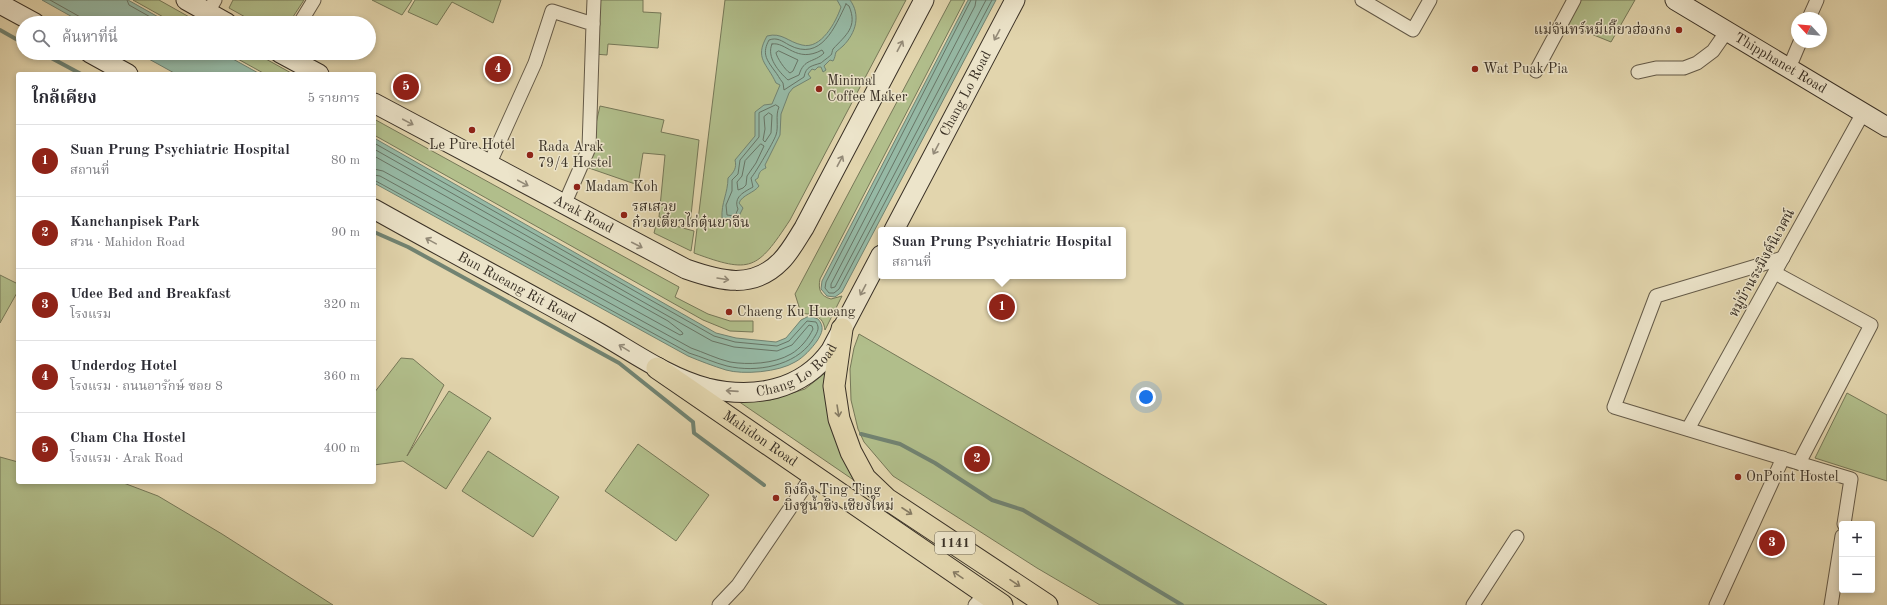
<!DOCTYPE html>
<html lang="th">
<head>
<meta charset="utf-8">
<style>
	body { margin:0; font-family:"Old Standard TT","Noto Serif Thai",serif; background:#f7f7f7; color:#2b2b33 }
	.controls { position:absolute; right:12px; bottom:12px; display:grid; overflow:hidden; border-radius:4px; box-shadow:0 2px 6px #0003 }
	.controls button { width:36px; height:36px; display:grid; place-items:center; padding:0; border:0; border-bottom:1px solid #e1e1e2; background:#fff; color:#2b2b33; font:20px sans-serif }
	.compass { position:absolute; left:1791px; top:12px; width:36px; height:36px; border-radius:50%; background:#fff; box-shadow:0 2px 6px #0003; rotate:296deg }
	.you { position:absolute; left:1146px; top:397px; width:14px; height:14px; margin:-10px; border:3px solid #fff; border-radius:50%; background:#1a73e8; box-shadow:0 0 0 6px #1a73e833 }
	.badge { display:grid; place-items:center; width:26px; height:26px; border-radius:50%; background:#8f2418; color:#fff; font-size:13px; font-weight:700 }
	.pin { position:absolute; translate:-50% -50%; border:2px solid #fff; box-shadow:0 1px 4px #0006 }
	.popup { position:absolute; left:878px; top:227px; width:248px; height:52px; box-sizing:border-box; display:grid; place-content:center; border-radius:4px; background:#fff; filter:drop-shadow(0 1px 3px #0005); font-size:13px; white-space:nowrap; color:#7c7c81 }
	.popup b { font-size:15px; color:#2b2b33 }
	.popup::after { content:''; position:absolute; left:50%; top:100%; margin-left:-8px; border:8px solid transparent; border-top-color:#fff }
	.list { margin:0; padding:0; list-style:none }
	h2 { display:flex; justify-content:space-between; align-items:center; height:52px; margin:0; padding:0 16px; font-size:17px }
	h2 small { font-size:13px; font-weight:400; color:#7c7c81 }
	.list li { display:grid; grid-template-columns:26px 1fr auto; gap:12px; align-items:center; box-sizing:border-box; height:72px; padding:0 16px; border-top:1px solid #e1e1e2 }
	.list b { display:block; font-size:15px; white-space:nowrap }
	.list p { margin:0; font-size:13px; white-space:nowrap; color:#7c7c81 }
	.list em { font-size:13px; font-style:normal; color:#7c7c81 }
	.icon { flex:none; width:22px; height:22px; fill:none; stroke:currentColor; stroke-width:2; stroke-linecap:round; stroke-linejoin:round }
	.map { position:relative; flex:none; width:1887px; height:605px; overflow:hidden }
	.search { position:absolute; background:#fff; box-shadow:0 2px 6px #0003; left:16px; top:16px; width:360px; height:44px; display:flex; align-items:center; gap:10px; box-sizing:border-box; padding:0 14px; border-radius:22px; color:#7c7c81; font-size:15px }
	.panel { position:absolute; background:#fff; box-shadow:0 2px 6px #0003; left:16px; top:72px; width:360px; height:412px; border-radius:4px }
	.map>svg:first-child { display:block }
	.green { fill:#b1be8b; stroke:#767858 }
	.water { fill:#96b9a5; stroke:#718372 }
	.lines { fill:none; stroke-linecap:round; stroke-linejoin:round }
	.shore { stroke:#687566; stroke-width:1 }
	.stream { stroke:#718372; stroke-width:4 }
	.minor-casing { stroke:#645a48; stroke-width:15 }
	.secondary-casing { stroke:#3a3126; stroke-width:21 }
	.primary-casing { stroke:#3a3126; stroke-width:23 }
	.minor { stroke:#ece4ca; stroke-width:13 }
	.secondary { stroke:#ece4ca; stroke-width:19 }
	.primary { stroke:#e2d5ad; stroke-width:21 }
	.oneway { stroke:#938a78 }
	.oneway2 { stroke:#867b63 }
	.poi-dot { fill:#8f2418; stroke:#ece4ca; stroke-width:1.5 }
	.labels { text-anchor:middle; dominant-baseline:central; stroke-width:3; stroke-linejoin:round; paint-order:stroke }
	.shield { fill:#ece4ca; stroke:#6f6757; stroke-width:1 }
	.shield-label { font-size:13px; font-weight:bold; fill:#3a3126 }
	.poi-label { font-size:14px; fill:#3a3126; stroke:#ece4ca; text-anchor:start }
	.street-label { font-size:14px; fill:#3a3126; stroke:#ece4ca }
</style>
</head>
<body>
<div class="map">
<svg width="1887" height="605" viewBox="0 0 1887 605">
	<rect width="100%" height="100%" fill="#e2d5ad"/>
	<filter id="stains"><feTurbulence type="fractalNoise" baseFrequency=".005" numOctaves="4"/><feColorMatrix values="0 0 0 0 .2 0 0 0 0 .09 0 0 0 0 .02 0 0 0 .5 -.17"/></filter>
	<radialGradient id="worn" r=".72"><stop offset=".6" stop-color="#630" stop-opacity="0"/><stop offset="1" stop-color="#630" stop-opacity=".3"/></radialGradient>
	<g class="green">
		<path d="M133,0h26l41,23h-26z"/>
		<path d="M233,0h71l-15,23h-33l-27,-15z"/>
		<path d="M372,0h40l-10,15z"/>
		<path d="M415,0h86l-8,23 -41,-21 -15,23 -29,-13z"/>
		<path d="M598,0h45v12l18,1 -3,35 -50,-4 -1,11 -13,-1z"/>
		<path d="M725,0h181l-116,220c-33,50 -39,54 -96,33z"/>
		<path d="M951,0h14l-145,279c-2,10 0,17 11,20l11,-3 -17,34c-2,-15 -11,-15 -24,-17l-6,-19z"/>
		<path d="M1576,0h59l-24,42 -47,-19z"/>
		<path d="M227,53h28l38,21h-28z"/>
		<path d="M600,106l64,14 -3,12 38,8 -9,85 -31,-8 6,-62 -22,-2 -5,32 -52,-18z"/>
		<path d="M374,119l305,168 -4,10 33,17 22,7h23v11l-23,-1 -27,-11 -329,-185z"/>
		<path d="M657,221l37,10 -3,20 -37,-18z"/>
		<path d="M0,275l18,9v7l-18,32z"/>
		<path d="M859,334l468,271h-227l-63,-37 -144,-92 -29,-34 -6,-13 -7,-29 -1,-31 4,-21z"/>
		<path d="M401,358l12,1 31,26 -37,71 42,-65 42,27 -45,71 -43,-28 -29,4v-72z"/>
		<path d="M829,370l29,113 -120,-82 32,-1 35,-11z"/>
		<path d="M1847,393l40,22v66l-72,-23z"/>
		<path d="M638,444l71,51 -33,46 -71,-50z"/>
		<path d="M488,451l71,46 -26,40 -71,-46z"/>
		<path d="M0,457l18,5v20h103l37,14 64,38 111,71h-333z"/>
	</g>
	<g class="water">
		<path d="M42,0h86l41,23h-86z"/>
		<path d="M837,0h13c11,15 6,33 -7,46 -2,2 -5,4 -7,6 -1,3 -1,6 -3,9l-3,-1 -6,6 2,4 -3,2 -2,-5h-3l-3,3 -3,-1 -4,5 3,4 -18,10 -4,5 -8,21 -1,21 -15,30 1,3c-5,2 -7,4 -8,10l-3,2 4,6c-5,7 -17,9 -20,17l4,5 -6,12 -6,1 -9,-3c-1,-15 6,-25 6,-40 6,-6 9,-10 7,-18l20,-24v-24l9,-7 8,-1 8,-19 -4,-2c-9,-20 -22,-24 -9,-47 15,-4 21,6 35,9 19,5 34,-23 39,-38z"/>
		<path d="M968,0h28l-154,292 -7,5 -8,-1 -6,-7 1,-8z"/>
		<path d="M138,53h84l38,21h-84z"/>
		<path d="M374,138l342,195 20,5 40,4 10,-4 15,-18 8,-4 9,3c7,8 4,14 -1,22 -5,7 -14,17 -22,21 -16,10 -52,13 -69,8 -13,-4 -26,-9 -38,-14l-314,-173z"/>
	</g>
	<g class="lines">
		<g class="shore">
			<path d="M50,0l32,18 2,5"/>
			<path d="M127,0l2,5 32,18"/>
			<path d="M971,0l-145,282 -1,6 4,5h5l5,-4 153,-289"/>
			<path d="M976,0l-1,6 -144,278v4l4,-1 151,-287"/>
			<path d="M846,4l3,2c9,21 -3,29 -16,43 -1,2 -1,5 -2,6 -1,1 -9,7 -10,8 -9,3 -15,3 -17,14l-20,13 -1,-7c-4,-5 -5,-8 -9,-13 -8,-11 -12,-17 -5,-30 8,-3 13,1 20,5 32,17 46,-18 57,-41z"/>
			<path d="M772,44c14,-3 24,20 50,6l2,3c-10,10 -20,5 -25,22l-11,5c-9,-8 -22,-23 -16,-36z"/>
			<path d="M779,51l19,9 -5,11 -3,2c-5,-3 -13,-15 -14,-20z"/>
			<path d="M776,105l3,2c-4,9 0,19 -3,28 -3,8 -20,37 -25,43l2,9c-9,5 -20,10 -15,22l-3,7 -8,-1 -1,-10 6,-14v-11l6,-6 2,-14 19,-23v-24z"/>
			<path d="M769,113l3,2 -1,18 -6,9 -2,-2 2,-11 -1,-12z"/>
			<path d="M374,143l340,193 21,6 42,4 12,-5 18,-20 9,1c5,7 0,12 -4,19 -17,25 -56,32 -85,25 -12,-3 -25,-9 -38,-13l-315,-173"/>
			<path d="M761,144l3,2 -8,17 -9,13 -1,9 -3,3 -5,2 -1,-8 5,-6 3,-15z"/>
			<path d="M374,149l338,192 22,6 43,4 15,-6 17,-20 3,1 1,3c-4,9 -13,20 -22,25 -17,10 -43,11 -61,8 -13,-3 -27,-10 -39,-14l-311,-172 -6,-1"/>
			<path d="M374,156l294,165 14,11 1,2 -3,1 -297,-164 -9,-2"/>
		</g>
		<g class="stream">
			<path d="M0,30l23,13"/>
			<path d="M42,53l39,21"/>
			<path d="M374,232l34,15 211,116 74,59 1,11 70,52"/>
			<path d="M861,434l39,10 35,19 57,37 31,10 159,95"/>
		</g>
		<defs>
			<g id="minor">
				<path d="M1362,0l51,30 17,-30"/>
				<path d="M208,12l7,-12"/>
				<path d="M1809,18l8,-18"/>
				<path d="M300,23l14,-23"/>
				<path d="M593,24l1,-24"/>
				<path d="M1789,68l11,-26"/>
				<path d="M1536,71l38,-71"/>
				<path d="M1638,72l18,-4h28l13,-5 16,-12 14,-20"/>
				<path d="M489,165l46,-102 17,-52 41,13 -4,124 -25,57"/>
				<path d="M1783,258l-127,38 -42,111 237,72 -7,45"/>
				<path d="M1775,273l96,52 -72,138"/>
				<path d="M1688,429l175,-316"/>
				<path d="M719,605l19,-20 74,-109"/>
				<path d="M975,605l10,-11"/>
				<path d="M1473,605l44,-68"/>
				<path d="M1716,605l67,-147"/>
				<path d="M1831,605l11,-69"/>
			</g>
			<g id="secondary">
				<path d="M186,0l41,23"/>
				<path id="s1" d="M1675,0l212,127"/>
				<path d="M0,4l35,19"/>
				<path d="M90,53l38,21"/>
				<path d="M280,53l39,21"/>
				<path id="s2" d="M374,103l312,166c34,12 67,21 95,-8 9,-9 16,-22 23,-33l120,-228"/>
				<path id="s3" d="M374,209c73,41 147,80 220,121 36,20 72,47 113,58 46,11 95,3 124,-38l50,-95"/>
				<path id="s4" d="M894,230l121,-230"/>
			</g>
			<g id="primary">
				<path d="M842,329l-8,57 5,33 12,33 14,26 22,21 160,106"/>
				<path id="s5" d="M657,368l345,237"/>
			</g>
		</defs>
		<use href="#minor" class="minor-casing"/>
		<use href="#secondary" class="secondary-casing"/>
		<use href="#primary" class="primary-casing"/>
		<use href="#minor" class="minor"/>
		<use href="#secondary" class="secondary"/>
		<use href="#primary" class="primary"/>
	</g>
	<defs><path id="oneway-shaft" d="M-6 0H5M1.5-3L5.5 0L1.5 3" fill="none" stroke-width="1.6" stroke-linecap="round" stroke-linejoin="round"/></defs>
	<g class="oneway">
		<use href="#oneway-shaft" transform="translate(997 35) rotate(118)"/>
		<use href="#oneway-shaft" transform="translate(900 46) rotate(-62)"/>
		<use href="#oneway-shaft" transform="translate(408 122) rotate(28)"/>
		<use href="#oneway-shaft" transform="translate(936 149) rotate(118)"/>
		<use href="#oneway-shaft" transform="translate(840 161) rotate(-62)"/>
		<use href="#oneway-shaft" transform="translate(523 183) rotate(28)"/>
		<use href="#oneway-shaft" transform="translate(431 241) rotate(-151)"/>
		<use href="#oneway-shaft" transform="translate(637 245) rotate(27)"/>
		<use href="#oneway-shaft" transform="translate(723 279) rotate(9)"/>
		<use href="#oneway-shaft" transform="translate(863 290) rotate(118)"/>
		<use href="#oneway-shaft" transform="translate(624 348) rotate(-149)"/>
		<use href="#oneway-shaft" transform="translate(732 391) rotate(-176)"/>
	</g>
	<g class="oneway2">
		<use href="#oneway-shaft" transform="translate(838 411) rotate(81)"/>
		<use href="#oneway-shaft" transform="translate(907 511) rotate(33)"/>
		<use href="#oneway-shaft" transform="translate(958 575) rotate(-146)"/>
		<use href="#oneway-shaft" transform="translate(1015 583) rotate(34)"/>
	</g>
	<g class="poi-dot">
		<circle cx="1679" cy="30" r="4"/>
		<circle cx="1475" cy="69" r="4"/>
		<circle cx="819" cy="89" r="4"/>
		<circle cx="472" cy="130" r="4"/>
		<circle cx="530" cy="155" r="4"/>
		<circle cx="577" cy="187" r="4"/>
		<circle cx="624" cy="215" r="4"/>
		<circle cx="729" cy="312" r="4"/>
		<circle cx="1738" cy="477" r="4"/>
		<circle cx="776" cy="498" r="4"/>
	</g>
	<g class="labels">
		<rect class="shield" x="935" y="532" width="40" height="22" rx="3"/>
		<g class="shield-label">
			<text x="955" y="543">1141</text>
		</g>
		<g class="poi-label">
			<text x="1671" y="30" text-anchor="end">แม่จันทร์หมี่เกี๊ยวฮ่องกง</text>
			<text x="1483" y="69">Wat Puak Pia</text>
			<text x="827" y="81">Minimal<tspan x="827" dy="16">Coffee Maker</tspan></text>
			<text x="472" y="145" text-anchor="middle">Le Pure Hotel</text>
			<text x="538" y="147">Rada Arak<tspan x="538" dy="16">79/4 Hostel</tspan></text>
			<text x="585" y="187">Madam Koh</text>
			<text x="632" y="207">รสเสวย<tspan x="632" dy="16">ก๋วยเตี๋ยวไก่ตุ๋นยาจีน</tspan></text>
			<text x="737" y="312">Chaeng Ku Hueang</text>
			<text x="1746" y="477">OnPoint Hostel</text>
			<text x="784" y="490">ถิงถิง Ting Ting<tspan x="784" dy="16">บิงซูน้ำขิง เชียงใหม่</tspan></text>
		</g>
		<g class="street-label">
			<text stroke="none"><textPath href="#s1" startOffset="123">Thipphanet Road</textPath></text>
			<text stroke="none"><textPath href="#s4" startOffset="154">Chang Lo Road</textPath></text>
			<text stroke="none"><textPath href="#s2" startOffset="237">Arak Road</textPath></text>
			<text transform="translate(1762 263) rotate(-61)">หมู่บ้านระมิงค์นิเวศน์</text>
			<text stroke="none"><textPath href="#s3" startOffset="163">Bun Rueang Rit Road</textPath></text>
			<text stroke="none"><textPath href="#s3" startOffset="475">Chang Lo Road</textPath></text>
			<text stroke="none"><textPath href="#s5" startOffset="125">Mahidon Road</textPath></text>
		</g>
	</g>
	<rect width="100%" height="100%" filter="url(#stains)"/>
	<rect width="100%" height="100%" fill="url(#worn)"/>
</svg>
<div class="controls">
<button>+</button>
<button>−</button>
</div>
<svg class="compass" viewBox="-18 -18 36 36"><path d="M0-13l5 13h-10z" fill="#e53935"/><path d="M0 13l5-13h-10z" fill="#7c7c81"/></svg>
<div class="you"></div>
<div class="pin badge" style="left:1002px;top:307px">1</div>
<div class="popup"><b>Suan Prung Psychiatric Hospital</b>สถานที่</div>
<div class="pin badge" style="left:977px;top:459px">2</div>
<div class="pin badge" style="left:1772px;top:543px">3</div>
<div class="pin badge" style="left:498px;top:69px">4</div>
<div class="pin badge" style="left:406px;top:87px">5</div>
<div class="search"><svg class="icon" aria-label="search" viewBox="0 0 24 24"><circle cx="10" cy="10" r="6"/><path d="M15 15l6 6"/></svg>ค้นหาที่นี่</div>
<section class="panel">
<h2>ใกล้เคียง<small>5 รายการ</small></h2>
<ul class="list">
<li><span class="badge">1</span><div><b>Suan Prung Psychiatric Hospital</b><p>สถานที่</p></div><em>80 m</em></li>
<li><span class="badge">2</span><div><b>Kanchanpisek Park</b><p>สวน · Mahidon Road</p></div><em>90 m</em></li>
<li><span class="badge">3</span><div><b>Udee Bed and Breakfast</b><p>โรงแรม</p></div><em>320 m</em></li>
<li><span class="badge">4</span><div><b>Underdog Hotel</b><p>โรงแรม · ถนนอารักษ์ ซอย 8</p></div><em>360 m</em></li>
<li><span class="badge">5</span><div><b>Cham Cha Hostel</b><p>โรงแรม · Arak Road</p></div><em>400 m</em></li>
</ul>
</section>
</div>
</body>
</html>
